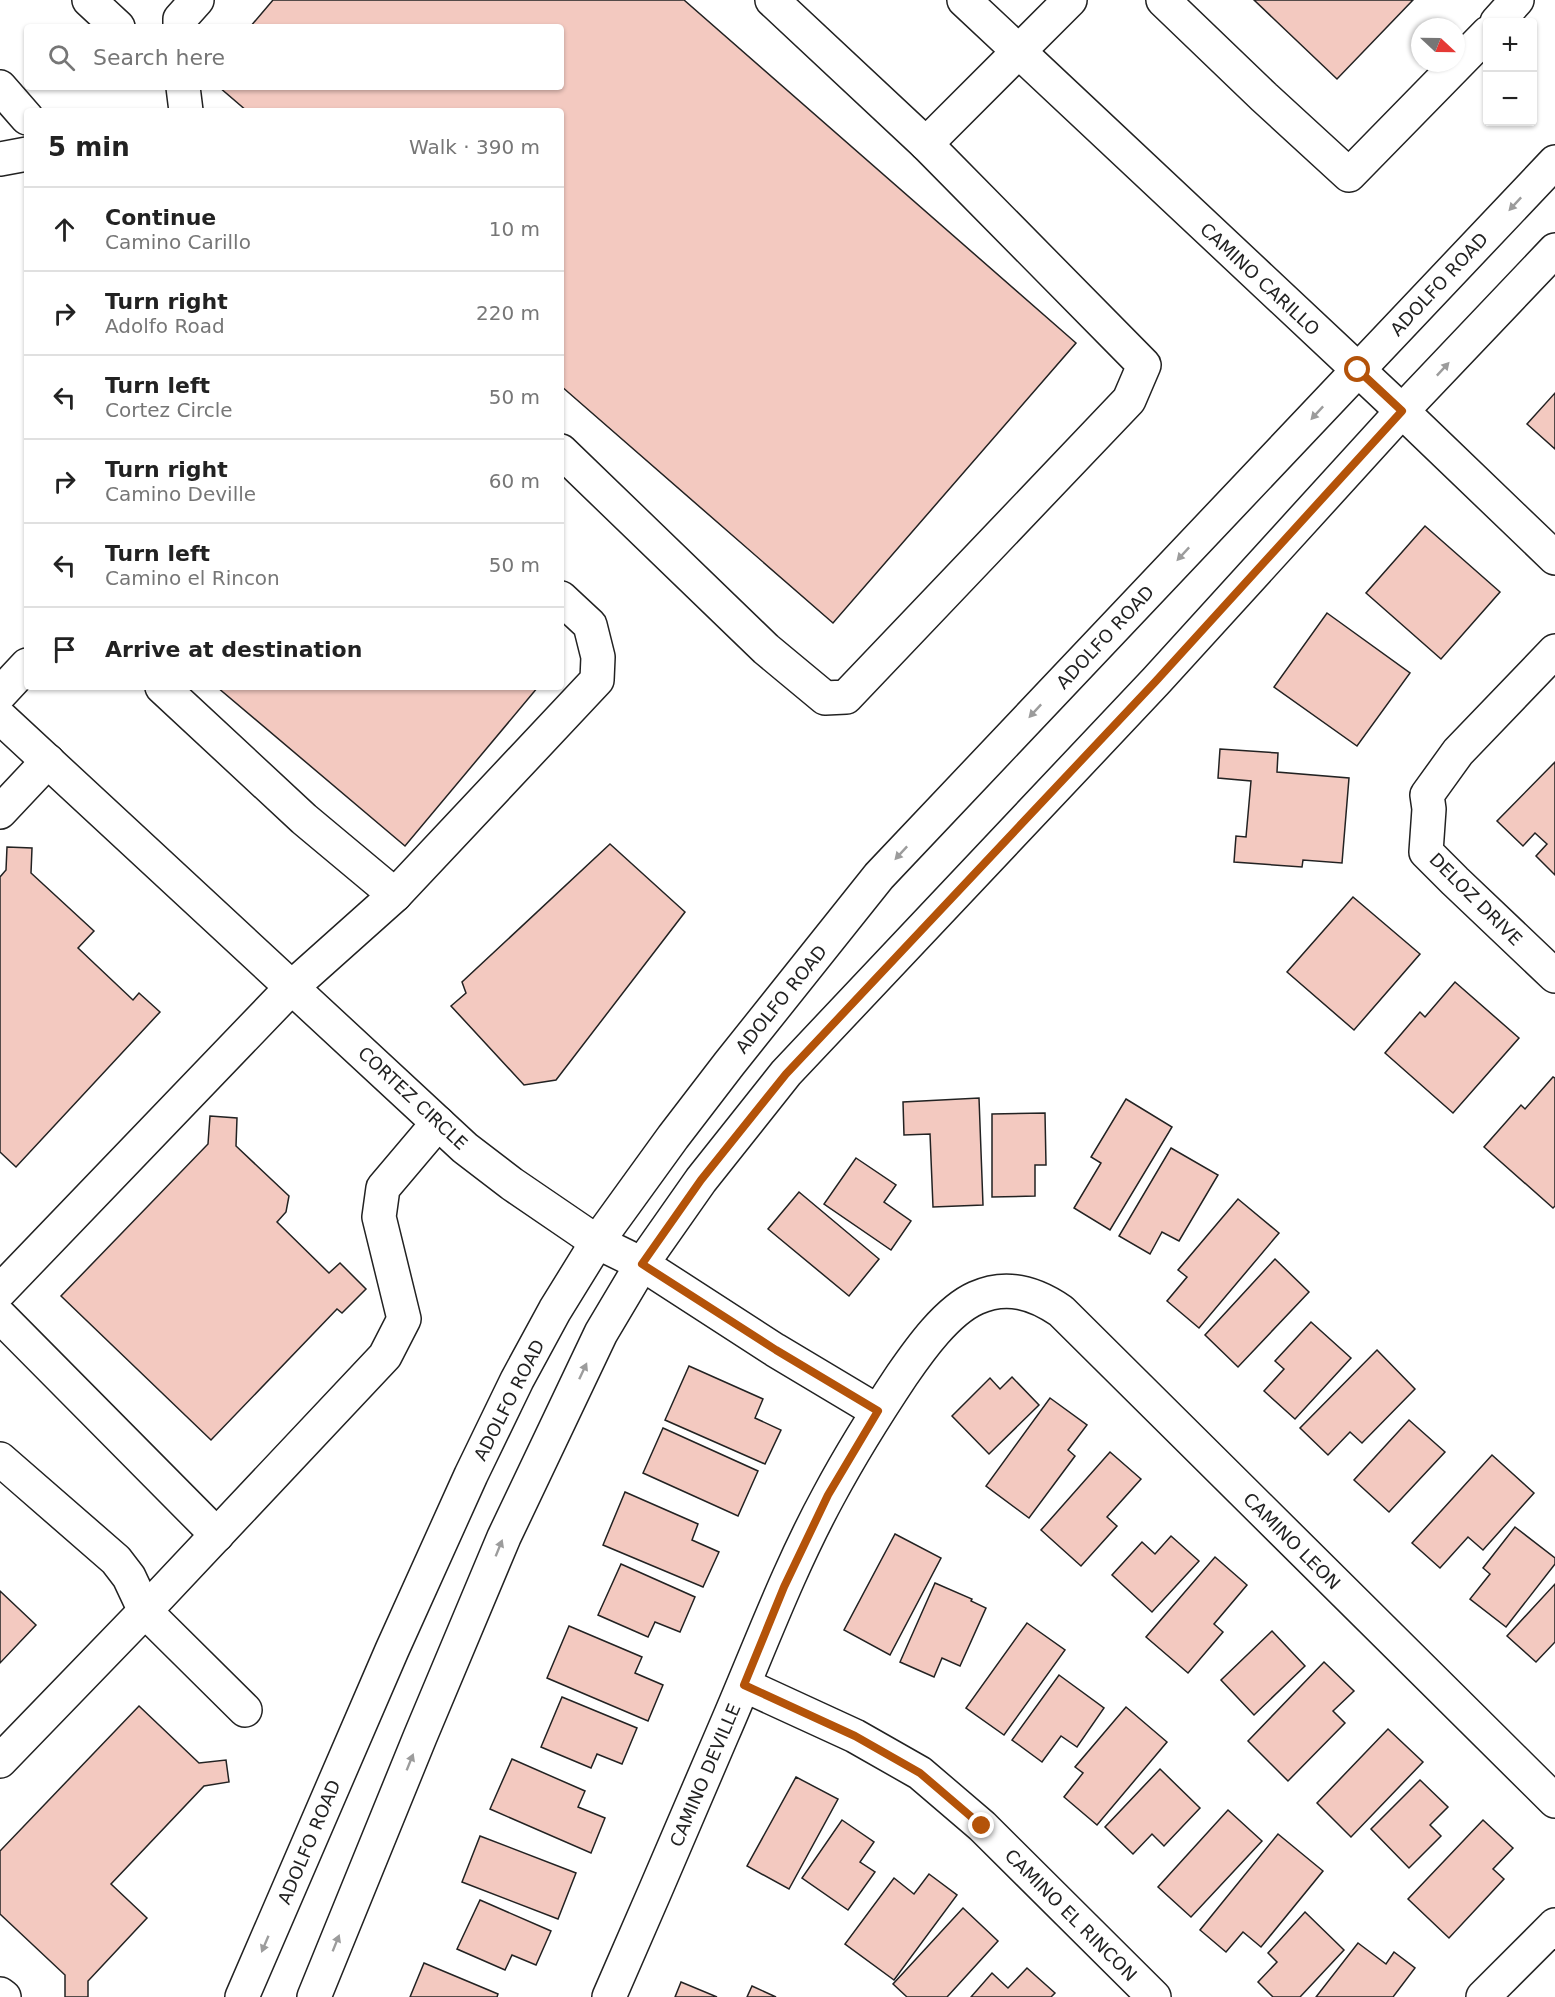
<!DOCTYPE html>
<html lang="en">
<head>
<meta charset="utf-8">
<style>
	body { margin:0; font-family:"DejaVu Sans",sans-serif; background:#f6f6f6; color:#222 }
	.controls { position:absolute; right:18px; top:18px; display:grid; overflow:hidden; border-radius:6px; box-shadow:0 2px 4px #0004 }
	.controls button { width:54px; height:54px; display:grid; place-items:center; padding:0; border:0; border-bottom:2px solid #e0e0e0; background:#fff; color:#222; font:30px sans-serif }
	.compass { position:absolute; left:1411px; top:18px; width:54px; height:54px; border-radius:50%; background:#fff; box-shadow:0 2px 4px #0004; rotate:112deg }
	.stop { position:absolute; width:18px; height:18px; margin:-14px; border:4px solid #b45309; border-radius:50%; background:#fff }
	.stop.end { background:#b45309; border-color:#fff; box-shadow:0 2px 6px #0008 }
	.list { margin:0; padding:0; list-style:none }
	h2 { display:flex; justify-content:space-between; align-items:center; height:78px; margin:0; padding:0 24px; font-size:26px }
	h2 small { font-size:20px; font-weight:400; color:#767676 }
	.list li { display:grid; grid-template-columns:39px 1fr auto; gap:18px; align-items:center; box-sizing:border-box; height:84px; padding:0 24px; border-top:2px solid #e0e0e0 }
	.list b { display:block; font-size:22px; white-space:nowrap }
	.list p { margin:0; font-size:20px; white-space:nowrap; color:#767676 }
	.list em { font-size:20px; font-style:normal; color:#767676 }
	.icon { flex:none; width:33px; height:33px; fill:none; stroke:currentColor; stroke-width:2; stroke-linecap:round; stroke-linejoin:round }
	.map { position:relative; flex:none; width:1555px; height:1997px; overflow:hidden }
	.search { position:absolute; background:#fff; box-shadow:0 2px 4px #0004; left:24px; top:24px; width:540px; height:66px; display:flex; align-items:center; gap:15px; box-sizing:border-box; padding:0 21px; border-radius:6px; color:#767676; font-size:22px }
	.panel { position:absolute; background:#fff; box-shadow:0 2px 4px #0004; left:24px; top:108px; width:540px; height:582px; border-radius:6px }
	.map>svg:first-child { display:block }
	.building { fill:#f3c9c0; stroke:#222; stroke-width:1.5 }
	.lines { fill:none; stroke-linecap:round; stroke-linejoin:round }
	.minor-casing { stroke:#222; stroke-width:36 }
	.minor { stroke:#fff; stroke-width:33 }
	.oneway { fill:#9c9c9c }
	.route { stroke:#b45309; stroke-width:8 }
	.labels { text-anchor:middle; dominant-baseline:central; stroke-width:4.5; stroke-linejoin:round; paint-order:stroke }
	.street-label { font-size:18px; fill:#222; stroke:#fff }
</style>
</head>
<body>
<div class="map">
<svg width="1555" height="1997" viewBox="0 0 1555 1997">
	<rect width="100%" height="100%" fill="#fff"/>
	<g class="building">
		<path d="M273,0h411l392,343 -243,280 -272,-237v-275h-314l-28,-24h342v-60h-311z"/>
		<path d="M1254,0h159l-76,79z"/>
		<path d="M1555,393v56l-28,-25z"/>
		<path d="M1425,526l75,66 -59,67 -75,-66z"/>
		<path d="M1327,613l83,60 -53,73 -83,-59z"/>
		<path d="M217,687h321l-133,159z"/>
		<path d="M1220,749l58,4 -1,19 72,6 -7,85 -39,-3 -1,7 -68,-5 2,-26 10,1 5,-56 -33,-3z"/>
		<path d="M1555,762v113l-19,-19 11,-12 -12,-11 -12,13 -26,-25z"/>
		<path d="M610,844l75,68 -129,168 -32,5 -73,-79 15,-13 -4,-11z"/>
		<path d="M7,847l25,1 -1,25 63,58 -16,17 55,52 6,-7 21,19 -144,155 -16,-15v-275l6,-7z"/>
		<path d="M1353,897l67,57 -66,76 -67,-58z"/>
		<path d="M1455,982l64,56 -66,75 -68,-60 35,-41 5,5z"/>
		<path d="M1553,1077l2,1v128l-2,2 -69,-61 37,-42 4,4z"/>
		<path d="M979,1098l4,107 -50,2 -3,-73 -26,1 -1,-33z"/>
		<path d="M1126,1099l46,28 -62,103 -36,-22 27,-45 -10,-6z"/>
		<path d="M1045,1113l1,52h-11v31l-43,1v-83z"/>
		<path d="M210,1116l27,2 -1,28 53,50 -3,16 -9,10 52,51 11,-10 26,26 -24,24 -5,-4 -126,131 -150,-144 147,-152z"/>
		<path d="M1171,1148l47,27 -39,66 -17,-9 -12,22 -31,-18z"/>
		<path d="M856,1158l40,27 -12,17 27,19 -20,29 -67,-46z"/>
		<path d="M799,1192l80,67 -30,37 -81,-67z"/>
		<path d="M1238,1199l41,34 -80,95 -32,-27 20,-24 -9,-7z"/>
		<path d="M1275,1259l34,33 -71,75 -33,-32z"/>
		<path d="M1311,1322l40,36 -56,61 -31,-28 20,-22 -9,-8z"/>
		<path d="M1377,1350l38,39 -53,54 -12,-11 -22,23 -28,-27z"/>
		<path d="M689,1366l74,33 -8,19 26,12 -16,34 -100,-44z"/>
		<path d="M1012,1377l27,28 -50,49 -37,-38 38,-38 10,11z"/>
		<path d="M1050,1398l37,27 -19,25 7,6 -46,62 -43,-32z"/>
		<path d="M1409,1420l36,32 -56,60 -35,-32z"/>
		<path d="M663,1428l95,43 -20,45 -95,-43z"/>
		<path d="M1110,1452l31,27 -34,38 10,9 -36,40 -40,-36z"/>
		<path d="M1492,1455l42,38 -51,57 -15,-13 -28,31 -28,-25z"/>
		<path d="M625,1492l73,32 -6,16 27,12 -16,35 -100,-42z"/>
		<path d="M1515,1527l40,31v6l-49,63 -36,-28 20,-25 -7,-6z"/>
		<path d="M895,1534l46,24 -51,97 -46,-25z"/>
		<path d="M1171,1536l28,25 -47,51 -40,-37 30,-33 13,12z"/>
		<path d="M1215,1557l32,28 -33,39 9,8 -35,41 -42,-36z"/>
		<path d="M621,1564l74,33 -15,35 -25,-10 -7,15 -50,-22z"/>
		<path d="M935,1583l37,16 -1,2 15,7 -26,58 -18,-8 -8,19 -34,-15z"/>
		<path d="M1555,1584v58l-19,20 -29,-26z"/>
		<path d="M0,1591l36,34 -36,38z"/>
		<path d="M1027,1623l38,27 -61,85 -38,-27z"/>
		<path d="M569,1626l73,31 -7,16 28,12 -15,36 -101,-43z"/>
		<path d="M1272,1631l33,35 -51,49 -33,-35z"/>
		<path d="M1324,1662l30,29 -21,20 12,12 -57,58 -40,-40z"/>
		<path d="M1059,1675l45,33 -27,39 -16,-11 -19,26 -30,-22z"/>
		<path d="M562,1697l75,31 -15,36 -25,-10 -6,14 -50,-21z"/>
		<path d="M139,1706l60,57 27,-3 3,22 -25,4 -93,98 36,34 -59,63v16h-23v-22l-65,-61v-63z"/>
		<path d="M1126,1707l41,35 -70,83 -33,-28 19,-24 -8,-6z"/>
		<path d="M1388,1729l35,33 -72,75 -34,-34z"/>
		<path d="M512,1759l73,32 -7,16 27,11 -14,35 -101,-44z"/>
		<path d="M1160,1769l40,39 -36,38 -12,-12 -19,20 -28,-27z"/>
		<path d="M796,1777l42,22 -49,90 -42,-23z"/>
		<path d="M1420,1780l28,27 -18,18 11,11 -32,32 -38,-39z"/>
		<path d="M1228,1810l34,31 -71,76 -33,-30z"/>
		<path d="M842,1820l32,22 -14,20 15,10 -27,38 -46,-32z"/>
		<path d="M1483,1820l30,28 -20,21 11,10 -55,59 -41,-39z"/>
		<path d="M1278,1834l45,37 -62,76 -18,-15 -17,20 -26,-22z"/>
		<path d="M480,1836l96,37 -18,46 -96,-37z"/>
		<path d="M929,1874l28,21 -63,85 -49,-36 49,-66 20,16z"/>
		<path d="M480,1900l71,31 -15,34 -24,-10 -7,15 -48,-21z"/>
		<path d="M963,1908l35,33 -51,56h-40l-14,-13z"/>
		<path d="M1305,1912l39,38 -44,47h-27l-15,-15 19,-20 -9,-9z"/>
		<path d="M1358,1943l28,21 8,-12 21,16 -22,29h-77z"/>
		<path d="M424,1963l74,31 -1,3h-87z"/>
		<path d="M1027,1968l28,25 -4,4h-80l21,-24 16,15z"/>
		<path d="M681,1982l36,15h-42z"/>
		<path d="M752,1986l24,11h-29z"/>
	</g>
	<g class="lines">
		<defs>
			<g id="minor">
				<path d="M89,0l29,27"/>
				<path d="M772,0l154,144 144,-144"/>
				<path d="M964,0l438,411 153,147"/>
				<path d="M1163,0l101,97 85,78 139,-142"/>
				<path d="M1497,22l20,-22"/>
				<path d="M180,27v-8l17,-19"/>
				<path d="M0,87l27,31"/>
				<path d="M183,87l3,24"/>
				<path d="M0,159l27,-5"/>
				<path d="M561,451l205,198 59,49 21,-1 283,-297 15,-35 -218,-221"/>
				<path d="M1555,651l-97,101 -31,43 2,14 -3,43 29,29 100,95"/>
				<path d="M162,687l142,132 91,76"/>
				<path d="M0,694l27,-29"/>
				<path d="M0,717l465,431 47,36 85,58 45,22 133,86 102,61"/>
				<path d="M0,812l48,-51"/>
				<path d="M0,1291l292,-304 103,-92 202,-215 1,-23 -8,-32 -29,-27"/>
				<path d="M0,1316l217,219"/>
				<path d="M0,1459l116,101 13,17 16,34 100,99"/>
				<path d="M744,1685l111,51 65,37 62,53 172,171"/>
				<path d="M0,1761l145,-150 240,-255 19,-37 -25,-102 4,-29 55,-65"/>
				<path d="M0,1994l4,3"/>
				<path d="M242,1997l150,-347 79,-175 46,-95 38,-70 42,-68 76,-105 56,-73 150,-188 676,-714"/>
				<path d="M314,1997l106,-260 84,-200 97,-204 41,-69 59,-84 85,-107 370,-392 246,-270 153,-161"/>
				<path d="M609,1997c38,-87 76,-175 113,-262 35,-80 65,-163 107,-240 22,-41 47,-81 73,-120 18,-26 45,-64 74,-77 31,-14 59,-5 85,13l494,490"/>
				<path d="M1483,1997l72,-72"/>
			</g>
		</defs>
		<use href="#minor" class="minor-casing"/>
		<use href="#minor" class="minor"/>
	</g>
	<defs><path id="oneway-solid" d="M-6-.8H1V-3.2L6.5 0L1 3.2V.8H-6Z" transform="scale(1.5)"/></defs>
	<g class="oneway">
		<use href="#oneway-solid" transform="translate(1515 204) rotate(133)"/>
		<use href="#oneway-solid" transform="translate(1443 369) rotate(-47)"/>
		<use href="#oneway-solid" transform="translate(1317 413) rotate(133)"/>
		<use href="#oneway-solid" transform="translate(1183 554) rotate(133)"/>
		<use href="#oneway-solid" transform="translate(1035 711) rotate(133)"/>
		<use href="#oneway-solid" transform="translate(901 853) rotate(133)"/>
		<use href="#oneway-solid" transform="translate(583 1371) rotate(-65)"/>
		<use href="#oneway-solid" transform="translate(499 1548) rotate(-68)"/>
		<use href="#oneway-solid" transform="translate(410 1762) rotate(-68)"/>
		<use href="#oneway-solid" transform="translate(336 1943) rotate(-68)"/>
		<use href="#oneway-solid" transform="translate(265 1944) rotate(113)"/>
	</g>
	<g class="lines">
		<path class="route" d="M982,1826l-62,-53 -65,-37 -111,-51 40,-98 44,-92 50,-84 -102,-61 -134,-86 59,-84 85,-106 370,-393 246,-270 -44,-41"/>
	</g>
	<g class="labels">
		<g class="street-label">
			<text transform="translate(1260 279) rotate(43)">CAMINO CARILLO</text>
			<text transform="translate(1439 284) rotate(-47)">ADOLFO ROAD</text>
			<text transform="translate(1105 637) rotate(-47)">ADOLFO ROAD</text>
			<text transform="translate(1476 899) rotate(45)">DELOZ DRIVE</text>
			<text transform="translate(781 999) rotate(-51)">ADOLFO ROAD</text>
			<text transform="translate(413 1098) rotate(43)">CORTEZ CIRCLE</text>
			<text transform="translate(509 1400) rotate(-63)">ADOLFO ROAD</text>
			<text transform="translate(1292 1541) rotate(45)">CAMINO LEON</text>
			<text transform="translate(705 1775) rotate(-67)">CAMINO DEVILLE</text>
			<text transform="translate(309 1842) rotate(-67)">ADOLFO ROAD</text>
			<text transform="translate(1071 1915) rotate(45)">CAMINO EL RINCON</text>
		</g>
	</g>
</svg>
<div class="controls">
<button>+</button>
<button>−</button>
</div>
<svg class="compass" viewBox="-18 -18 36 36"><path d="M0-13l5 13h-10z" fill="#e53935"/><path d="M0 13l5-13h-10z" fill="#767676"/></svg>
<div class="stop" style="left:1358px;top:370px"></div>
<div class="stop end" style="left:982px;top:1826px"></div>
<div class="search"><svg class="icon" aria-label="search" viewBox="0 0 24 24"><circle cx="10" cy="10" r="6"/><path d="M15 15l6 6"/></svg>Search here</div>
<section class="panel">
<h2>5 min<small>Walk · 390 m</small></h2>
<ul class="list">
<li><svg class="icon" aria-label="ahead" viewBox="0 0 24 24"><path d="M12 20V5M6 11l6-6 6 6"/></svg><div><b>Continue</b><p>Camino Carillo</p></div><em>10 m</em></li>
<li><svg class="icon" aria-label="right" viewBox="0 0 24 24"><path d="M7 20v-9h11M14 6l5 5-5 5"/></svg><div><b>Turn right</b><p>Adolfo Road</p></div><em>220 m</em></li>
<li><svg class="icon" aria-label="left" viewBox="0 0 24 24"><path d="M17 20v-9H6M10 6l-5 5 5 5"/></svg><div><b>Turn left</b><p>Cortez Circle</p></div><em>50 m</em></li>
<li><svg class="icon" aria-label="right" viewBox="0 0 24 24"><path d="M7 20v-9h11M14 6l5 5-5 5"/></svg><div><b>Turn right</b><p>Camino Deville</p></div><em>60 m</em></li>
<li><svg class="icon" aria-label="left" viewBox="0 0 24 24"><path d="M17 20v-9H6M10 6l-5 5 5 5"/></svg><div><b>Turn left</b><p>Camino el Rincon</p></div><em>50 m</em></li>
<li><svg class="icon" aria-label="arrive" viewBox="0 0 24 24"><path d="M6 21V4h12l-3 4 3 4H6"/></svg><div><b>Arrive at destination</b></div></li>
</ul>
</section>
</div>
</body>
</html>
